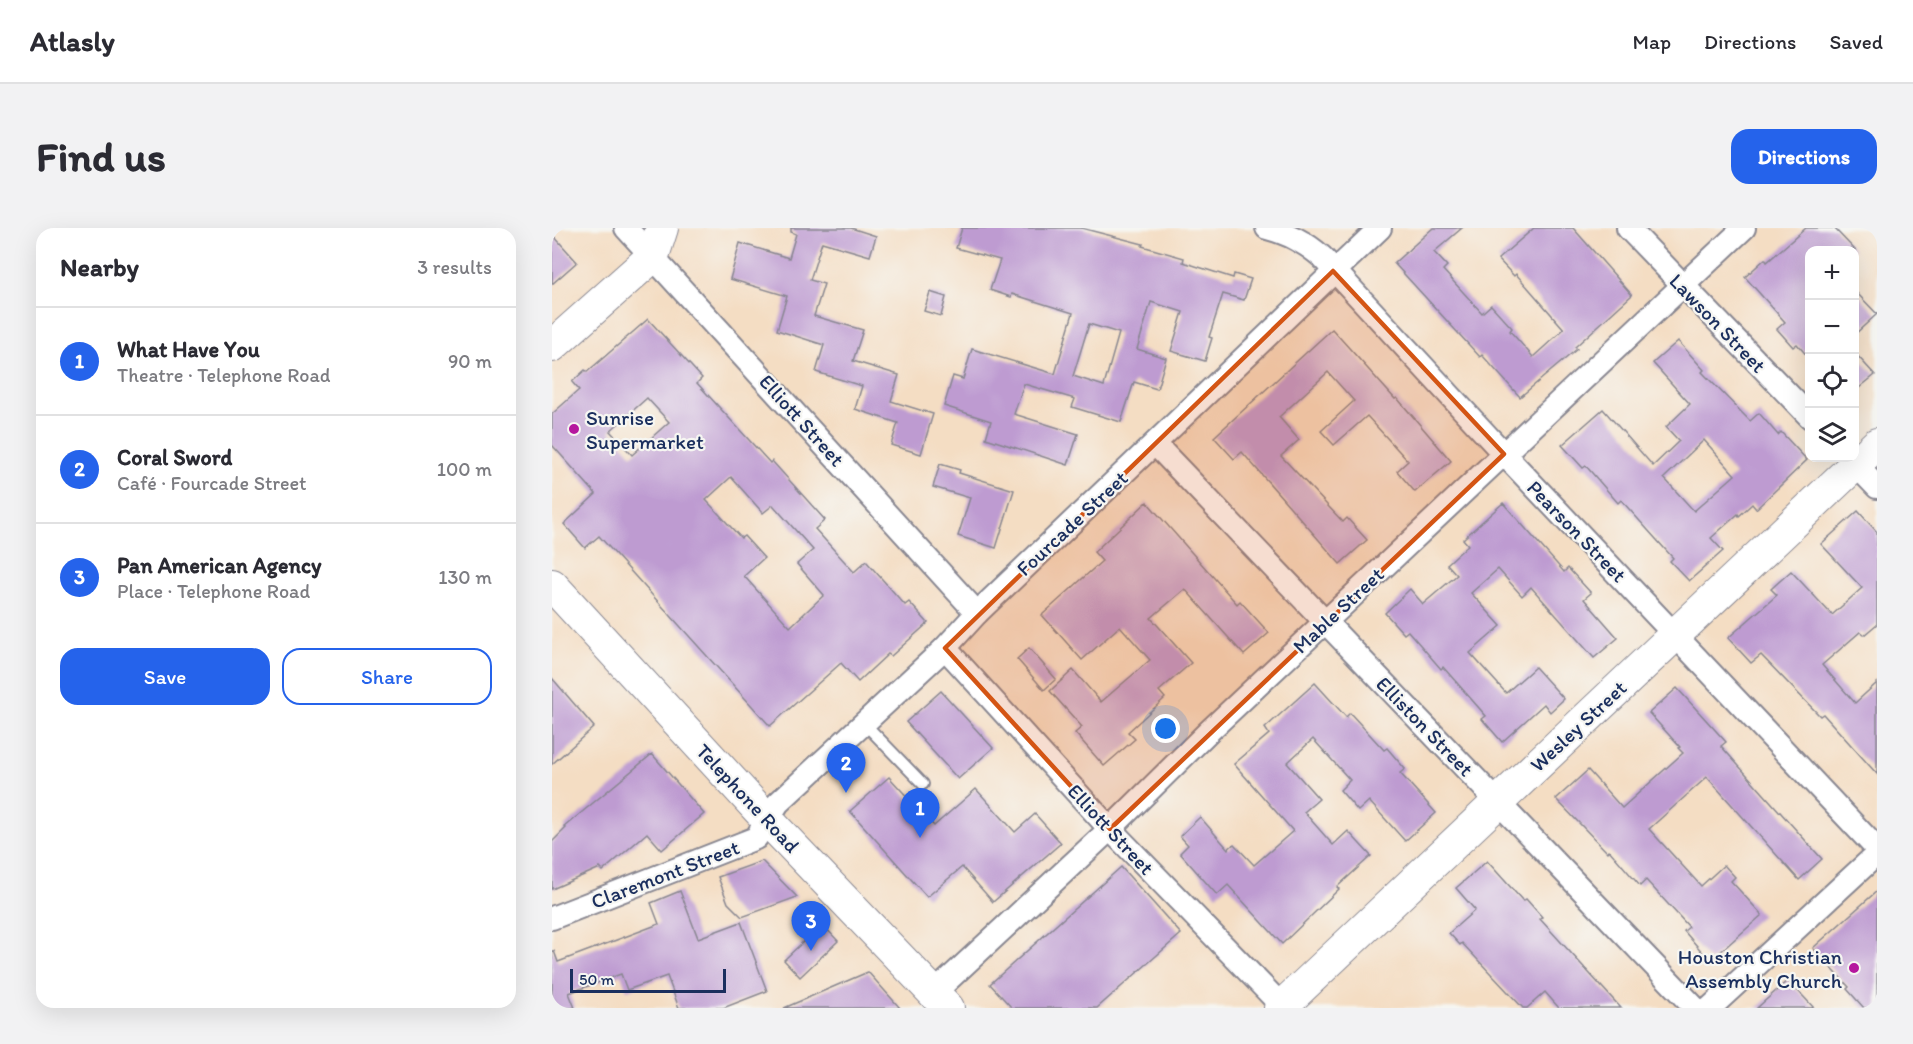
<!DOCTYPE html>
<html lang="en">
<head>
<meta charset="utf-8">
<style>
	body { margin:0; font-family:Itim,sans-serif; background:#f2f2f3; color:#2b2b33 }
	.controls { position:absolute; right:18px; top:18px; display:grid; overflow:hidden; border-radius:12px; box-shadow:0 6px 24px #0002 }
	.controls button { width:54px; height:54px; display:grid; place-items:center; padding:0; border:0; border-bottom:2px solid #e1e1e2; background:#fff; color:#2b2b33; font:30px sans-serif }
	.scale { position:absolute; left:18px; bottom:15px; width:156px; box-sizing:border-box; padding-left:6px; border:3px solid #1b2f5e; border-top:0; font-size:16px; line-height:21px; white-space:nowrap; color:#1b2f5e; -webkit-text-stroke:4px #f6f6f2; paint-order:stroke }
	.you { position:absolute; left:614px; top:501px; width:21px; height:21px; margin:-15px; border:4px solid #fff; border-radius:50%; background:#1a73e8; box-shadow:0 0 0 9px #1a73e833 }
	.badge { display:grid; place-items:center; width:39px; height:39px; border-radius:50%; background:#2563eb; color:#fff; font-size:20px; font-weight:700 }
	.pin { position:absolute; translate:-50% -50px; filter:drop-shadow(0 2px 3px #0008) }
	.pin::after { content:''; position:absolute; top:32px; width:21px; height:18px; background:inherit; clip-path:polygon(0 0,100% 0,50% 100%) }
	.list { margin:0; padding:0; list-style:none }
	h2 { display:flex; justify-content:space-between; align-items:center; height:78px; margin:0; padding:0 24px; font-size:26px }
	h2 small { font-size:20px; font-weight:400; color:#7c7c81 }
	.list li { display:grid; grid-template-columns:39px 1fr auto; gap:18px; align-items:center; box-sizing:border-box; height:108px; padding:0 24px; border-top:2px solid #e1e1e2 }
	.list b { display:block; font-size:22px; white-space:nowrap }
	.list p { margin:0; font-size:20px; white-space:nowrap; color:#7c7c81 }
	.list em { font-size:20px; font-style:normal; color:#7c7c81 }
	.actions { display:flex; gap:12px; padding:18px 24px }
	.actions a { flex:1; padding:14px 0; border:2px solid #2563eb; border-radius:18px; text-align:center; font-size:21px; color:#2563eb }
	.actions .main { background:#2563eb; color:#fff }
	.icon { flex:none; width:33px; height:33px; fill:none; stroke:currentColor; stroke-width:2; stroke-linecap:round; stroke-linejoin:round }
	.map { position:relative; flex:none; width:1325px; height:780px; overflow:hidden; border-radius:18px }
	header { display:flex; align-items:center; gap:36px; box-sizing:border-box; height:84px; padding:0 30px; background:#fff; border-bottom:2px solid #e1e1e2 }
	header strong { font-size:28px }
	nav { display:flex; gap:33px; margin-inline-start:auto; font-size:21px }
	.intro { display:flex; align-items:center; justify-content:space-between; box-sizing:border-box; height:144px; padding:0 36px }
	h1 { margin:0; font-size:42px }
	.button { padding:15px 27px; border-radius:18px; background:#2563eb; color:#fff; font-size:21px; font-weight:700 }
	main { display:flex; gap:36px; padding:0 36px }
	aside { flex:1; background:#fff; border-radius:18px; box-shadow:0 6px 24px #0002 }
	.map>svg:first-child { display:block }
	.building { fill:#be9bd1; fill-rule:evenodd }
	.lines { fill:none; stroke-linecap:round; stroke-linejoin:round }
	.lane-casing { stroke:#888690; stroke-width:14 }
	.street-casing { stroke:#888690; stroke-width:26 }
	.secondary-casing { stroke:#888690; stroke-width:34 }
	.lane { stroke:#fff; stroke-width:10 }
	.street { stroke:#fff; stroke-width:22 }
	.secondary { stroke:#fff; stroke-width:32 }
	.marked { fill:#d45514; fill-opacity:0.2; stroke:#d45514; stroke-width:4.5; stroke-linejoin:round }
	.poi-dot { fill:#b5179e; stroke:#f6f6f2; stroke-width:2 }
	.labels { text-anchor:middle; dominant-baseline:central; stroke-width:4.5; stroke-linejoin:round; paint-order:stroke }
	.street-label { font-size:21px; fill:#1b2f5e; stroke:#f6f6f2 }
	.poi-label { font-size:21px; fill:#1b2f5e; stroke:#f6f6f2; text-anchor:start }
</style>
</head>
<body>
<header>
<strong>Atlasly</strong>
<nav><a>Map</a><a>Directions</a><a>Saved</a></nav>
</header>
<div class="intro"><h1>Find us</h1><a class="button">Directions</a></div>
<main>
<aside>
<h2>Nearby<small>3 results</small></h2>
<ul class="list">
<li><span class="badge">1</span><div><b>What Have You</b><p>Theatre · Telephone Road</p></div><em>90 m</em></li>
<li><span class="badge">2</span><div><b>Coral Sword</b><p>Café · Fourcade Street</p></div><em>100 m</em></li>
<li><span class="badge">3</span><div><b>Pan American Agency</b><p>Place · Telephone Road</p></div><em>130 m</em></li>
</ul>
<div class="actions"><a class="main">Save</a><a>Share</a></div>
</aside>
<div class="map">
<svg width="1325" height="780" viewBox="0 0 1325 780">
	<rect width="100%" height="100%" fill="#f6f6f2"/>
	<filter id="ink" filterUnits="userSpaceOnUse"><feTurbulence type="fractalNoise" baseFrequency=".0167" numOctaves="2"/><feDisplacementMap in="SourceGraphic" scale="12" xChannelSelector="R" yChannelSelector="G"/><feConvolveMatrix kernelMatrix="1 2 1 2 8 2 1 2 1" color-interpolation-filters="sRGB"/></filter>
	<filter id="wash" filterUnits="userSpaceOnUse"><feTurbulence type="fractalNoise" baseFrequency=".008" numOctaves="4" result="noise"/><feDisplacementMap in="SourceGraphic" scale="24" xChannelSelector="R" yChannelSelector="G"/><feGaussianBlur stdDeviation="1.35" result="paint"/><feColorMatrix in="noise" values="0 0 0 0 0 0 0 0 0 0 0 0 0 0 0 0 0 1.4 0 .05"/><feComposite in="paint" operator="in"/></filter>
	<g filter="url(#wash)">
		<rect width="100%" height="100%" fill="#f4ddc3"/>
		<g id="blocks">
			<g class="building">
				<path d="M239,0h60l25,8 -6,20 -48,-14 -12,38 14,4 -10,32 49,14 -10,31 46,14 -8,26 42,13 -12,40 -30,-9 7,-22 -43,-14 7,-23 -46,-14 8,-27 -47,-15 10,-34 -57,-17 10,-36 49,15 7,-24 -5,-2z"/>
				<path d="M410,0h119l62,16 -1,2 42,12 -1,4 50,16 1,-4 17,5 -7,21 -21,-6 -14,43 3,1 -7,23 -34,-10 12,-39 -32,-10 -14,47 29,9 -9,31 -23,-7 -13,40 -49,-15 3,-8 -51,-15 -10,30 64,20 -10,31 -82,-27 5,-17 -47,-15 9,-30 10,3 9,-30 83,25 18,-61 -61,-19 -1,3 -21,-7 10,-30 -44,-12zM537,96l30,9 -15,53 -31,-10z"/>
				<path d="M881,0h29l-28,24 13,14 -4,4 39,43 9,-8 21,23 -2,3 23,26 31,-28 -48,-55 -2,2 -16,-17 36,-31h39l59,67 -57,52 2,2 -57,48 -38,-42 -2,2 -86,-94z"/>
				<path d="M1254,0h28l21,22h-46v108l-12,-14 -4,3 -16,-18 8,-7 -40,-45 20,-18 2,3z"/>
				<path d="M0,6l25,28 -25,22z"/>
				<path d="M1302,62l23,24 -23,21z"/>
				<path d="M378,64l16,5 -5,19 -17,-5z"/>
				<path d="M96,91l54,59 -5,5 73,80 2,-2 53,59 -10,9 39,43 12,-11 39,44 4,-3 19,21 -37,33 -3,-2 -30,28 -17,-19 -71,63 -171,-190 -14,12 -21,-24 32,-30 -44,-49v-31l27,-24 -7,-8 13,-12 2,2zM95,170l22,24 -37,33 -22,-24zM179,249l32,36 10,-8 40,45 -16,14 27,31 -34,32 -46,-51 20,-18 -20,-22 -3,2 -35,-38z"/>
				<path d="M780,101l63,70 2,-1 54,63 -36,31 -18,-21 11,-10 -41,-45 -33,29 -13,-14 33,-30 -26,-29 -49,45 20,23 -18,16 62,66 4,-4 20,22 -27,24 -98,-112 -8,7 -20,-22z"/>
				<path d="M1126,113l26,29 -2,2 48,49 9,-8 19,22 3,-3 26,28 -51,49 -4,-5 -13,12 -1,-2 -27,24 12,13 -34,30 -19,-20 3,-3 -52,-58 -3,3 -32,-37 -3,2 -21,-23 41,-36 50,57 26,-25 -13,-14 24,-23 -37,-41zM1152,212l31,35 -41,36 -30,-33z"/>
				<path d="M1302,124l21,23 -21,17z"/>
				<path d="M388,236l20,6 -1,3 55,17 -18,58 -38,-12 12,-38 -37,-11z"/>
				<path d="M595,274l90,102 3,-3 29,32 -25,22 -59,-66 -34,29 40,45 -32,28 6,7 -37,34 7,7 -31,27 -29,-33 7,-6 -32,-36 23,-21 28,32 49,-42 -30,-34 -38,34 -40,-45 60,-54 -8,-9z"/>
				<path d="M951,275l61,69 4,-4 23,25 -7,6 34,39 -24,20 -63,-71 -9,9 -24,-27 -27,24 30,33 -31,27 36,40 29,-26 29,32 -14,13 -6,-8 -42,38 -20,-23 4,-3 -43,-49 -2,2 -33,-38 -4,3 -19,-21 25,-24 13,15 34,-29 -10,-11 21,-19 -5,-6z"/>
				<path d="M1306,283l19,21v92l-13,11 -4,-3 -38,33 33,38 22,-20v91l-54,-60 -3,2 -59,-61 -10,8 -23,-25 49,-43 -6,-6 20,-18 41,44 30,-27 -41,-44z"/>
				<path d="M477,420l27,31 -12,11 -27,-31z"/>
				<path d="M0,450l42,49 -42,37z"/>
				<path d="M763,455l31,34 4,-4 34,37 3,-2 18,21 -5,4 36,40 -31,28 -36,-40 -11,10 -18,-21 10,-10 -37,-41 -26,24 32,36 -15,13 29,33 15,-14 23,25 -34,31 2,2 -57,55 -54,-59 -11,10 -37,-42 8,-8 -8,-9 20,-19 28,32 6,-5 20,21 39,-34 -59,-67 35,-30 -4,-6z"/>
				<path d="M1125,460l49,54 -5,4 101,113 -23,21 -92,-103 -58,52 52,57 23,-21 11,12 -4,4 31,34 -52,46 -26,-30 5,-4 -43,-47 -6,6 -31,-36 -2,2 -51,-53 32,-29 34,38 61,-55 -5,-5 2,-1 -31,-34z"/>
				<path d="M389,463l52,57 -35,31 -52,-57z"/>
				<path d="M100,526l52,60 -42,36 -15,-17 -44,38 -3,-3 -48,21v-47l14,-14 -2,-1z"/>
				<path d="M337,549l45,49 42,-37 39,43 20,-18 26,29 -68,59 -31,-35 -35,30 -77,-86z"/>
				<path d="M210,633l35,36 -55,20 -14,-14 -10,-26z"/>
				<path d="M935,633l36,40 3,-2 16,18 -2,2 81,89h-62l-14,-16 -18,16h-4l-61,-65 -2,2 -11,-12 26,-23 -19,-22z"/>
				<path d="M569,639l60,67 -84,74h-85l-22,-24z"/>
				<path d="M128,663l18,47 43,-16 26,69 -44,17h-44l-12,-32 -40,14 -6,-16 -52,19 6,15h-23v-57h2l4,11 101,-38 -8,-21z"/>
				<path d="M1325,663v117h-13l-17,-19 2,-2 -36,-39z"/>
				<path d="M270,696l16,17 -38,36 -16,-17z"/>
				<path d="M316,744l32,36h-116z"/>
				<path d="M1236,752l26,28h-57z"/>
			</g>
		</g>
	</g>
	<g filter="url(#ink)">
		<use href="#blocks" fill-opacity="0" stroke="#888690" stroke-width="1.5"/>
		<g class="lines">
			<defs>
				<path id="lane" d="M312,495l59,61"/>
				<g id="street">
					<path d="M74,0l351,385"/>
					<path d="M715,0c22,6 38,14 55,29l182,197 373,395"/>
					<path d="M1076,0l182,189"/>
					<path d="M603,216l540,564"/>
					<path d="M1297,230l28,29"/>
					<path d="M393,420l165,181 172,177"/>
					<path d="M0,690l204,-80 22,-35 167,-155 32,-35 403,-385"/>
					<path d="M382,765l176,-164 97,-96 537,-505"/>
					<path d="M1158,780l167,-154"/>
				</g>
				<g id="secondary">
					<path d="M0,118l101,-90 9,-28"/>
					<path d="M0,357l226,246 170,177"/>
					<path d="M728,780l597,-564"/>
				</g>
			</defs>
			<use href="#lane" class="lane-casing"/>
			<use href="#street" class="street-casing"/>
			<use href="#secondary" class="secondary-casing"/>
			<use href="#lane" class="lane"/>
			<use href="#street" class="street"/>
			<use href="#secondary" class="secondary"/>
		</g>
	</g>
	<path class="marked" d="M781,43l171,183 -394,375 -165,-181z"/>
	<g class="poi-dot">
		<circle cx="22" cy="201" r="6"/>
		<circle cx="1302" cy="740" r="6"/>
	</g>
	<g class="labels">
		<g class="street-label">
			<text transform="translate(1166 95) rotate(46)">Lawson Street</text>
			<text transform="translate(250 192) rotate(48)">Elliott Street</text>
			<text transform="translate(520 295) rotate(-43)">Fourcade Street</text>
			<text transform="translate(1025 303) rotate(46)">Pearson Street</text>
			<text transform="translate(786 382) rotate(-43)">Mable Street</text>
			<text transform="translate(873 498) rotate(46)">Elliston Street</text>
			<text transform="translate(1026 498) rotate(-43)">Wesley Street</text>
			<text transform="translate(196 570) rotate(47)">Telephone Road</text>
			<text transform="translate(559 601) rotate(47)">Elliott Street</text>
			<text transform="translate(113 646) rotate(-21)">Claremont Street</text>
		</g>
		<g class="poi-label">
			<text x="34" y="189">Sunrise<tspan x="34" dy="24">Supermarket</tspan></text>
			<text x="1290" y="728" text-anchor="end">Houston Christian<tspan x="1290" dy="24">Assembly Church</tspan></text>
		</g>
	</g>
</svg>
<div class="controls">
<button>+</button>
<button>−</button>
<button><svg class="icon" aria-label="locate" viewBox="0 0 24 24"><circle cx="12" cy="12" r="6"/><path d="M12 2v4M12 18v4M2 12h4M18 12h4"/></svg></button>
<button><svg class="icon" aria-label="layers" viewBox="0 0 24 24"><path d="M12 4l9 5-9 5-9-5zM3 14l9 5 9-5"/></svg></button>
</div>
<div class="scale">50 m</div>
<div class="you"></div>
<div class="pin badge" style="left:368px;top:610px">1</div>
<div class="pin badge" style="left:294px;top:565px">2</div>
<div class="pin badge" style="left:259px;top:723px">3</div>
</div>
</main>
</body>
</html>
